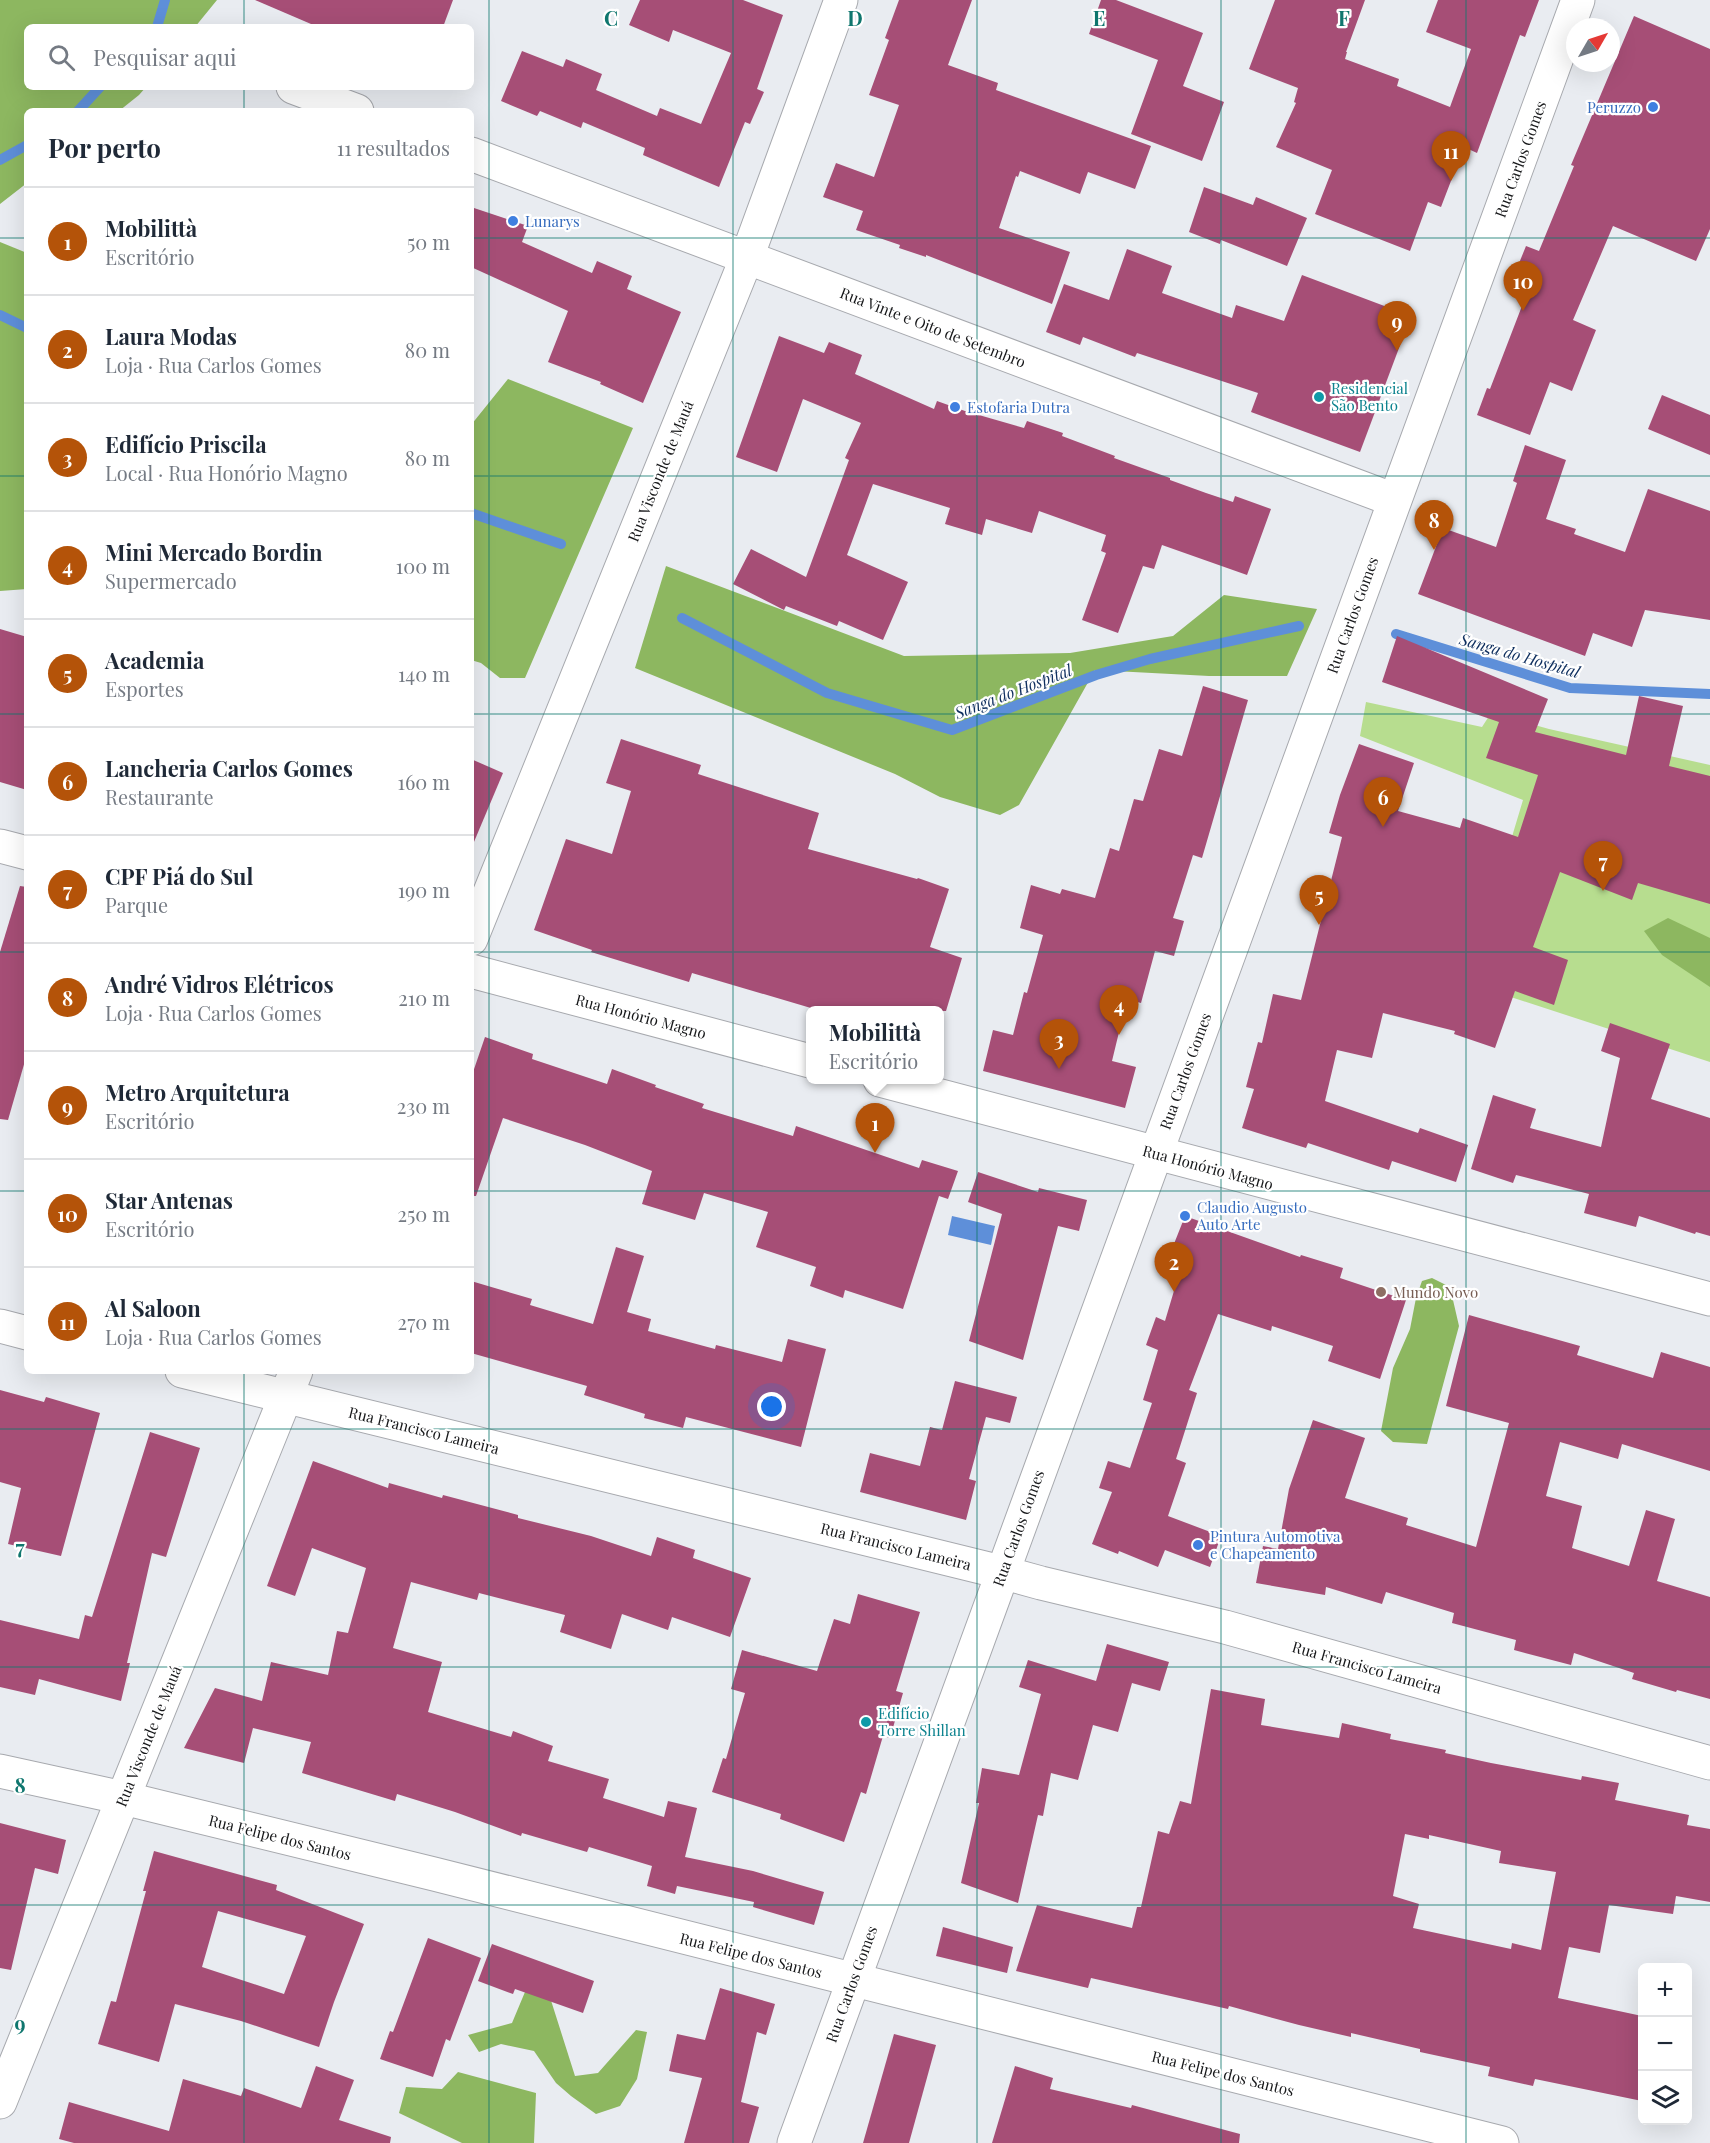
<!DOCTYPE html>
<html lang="pt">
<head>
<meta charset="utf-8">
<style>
	body { margin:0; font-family:"Playfair Display",serif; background:#f6f6f7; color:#1f2937 }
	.controls { position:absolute; right:18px; bottom:18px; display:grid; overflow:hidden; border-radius:9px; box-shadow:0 6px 24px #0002 }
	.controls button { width:54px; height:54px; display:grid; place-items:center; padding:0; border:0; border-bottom:2px solid #e0e1e3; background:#fff; color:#1f2937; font:30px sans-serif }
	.compass { position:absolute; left:1566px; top:18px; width:54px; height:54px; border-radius:50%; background:#fff; box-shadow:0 6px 24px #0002; rotate:51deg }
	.you { position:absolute; left:772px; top:1407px; width:21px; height:21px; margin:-15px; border:4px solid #fff; border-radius:50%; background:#1a73e8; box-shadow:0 0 0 9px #1a73e833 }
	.badge { display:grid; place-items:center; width:39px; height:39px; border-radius:50%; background:#b45309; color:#fff; font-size:20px; font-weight:700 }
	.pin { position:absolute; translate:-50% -50px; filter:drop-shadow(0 2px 3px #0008) }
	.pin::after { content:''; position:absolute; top:32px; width:21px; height:18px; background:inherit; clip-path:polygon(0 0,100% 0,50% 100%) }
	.popup { position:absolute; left:806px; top:1006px; width:138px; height:78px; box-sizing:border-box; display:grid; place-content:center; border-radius:9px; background:#fff; filter:drop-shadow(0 2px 4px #0005); font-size:20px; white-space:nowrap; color:#747a83 }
	.popup b { font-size:22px; color:#1f2937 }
	.popup::after { content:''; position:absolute; left:50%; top:100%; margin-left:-12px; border:12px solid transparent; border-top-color:#fff }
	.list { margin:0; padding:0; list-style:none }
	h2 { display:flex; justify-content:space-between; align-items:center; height:78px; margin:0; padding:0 24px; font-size:26px }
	h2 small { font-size:20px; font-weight:400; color:#747a83 }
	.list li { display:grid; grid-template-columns:39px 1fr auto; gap:18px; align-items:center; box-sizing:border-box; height:108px; padding:0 24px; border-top:2px solid #e0e1e3 }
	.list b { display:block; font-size:22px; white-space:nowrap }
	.list p { margin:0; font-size:20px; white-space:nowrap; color:#747a83 }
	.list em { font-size:20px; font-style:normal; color:#747a83 }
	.icon { flex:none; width:33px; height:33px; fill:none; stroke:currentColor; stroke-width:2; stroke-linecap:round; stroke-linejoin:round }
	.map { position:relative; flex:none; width:1710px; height:2143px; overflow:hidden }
	.search { position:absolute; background:#fff; box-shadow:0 6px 24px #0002; left:24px; top:24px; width:450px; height:66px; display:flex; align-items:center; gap:15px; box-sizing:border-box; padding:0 21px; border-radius:9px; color:#747a83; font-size:22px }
	.panel { position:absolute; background:#fff; box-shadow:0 6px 24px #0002; left:24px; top:108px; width:450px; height:1266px; border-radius:9px }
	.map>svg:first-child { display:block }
	.green { fill:#b7dd8f }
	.forest { fill:#8db760 }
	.water { fill:#5e8fd9 }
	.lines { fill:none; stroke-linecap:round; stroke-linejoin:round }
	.stream { stroke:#5e8fd9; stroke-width:10 }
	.building { fill:#a64e76; fill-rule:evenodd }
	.minor-casing { stroke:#a7a9ae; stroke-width:35 }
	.minor { stroke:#fff; stroke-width:33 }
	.grid { fill:none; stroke:#0f766e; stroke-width:1.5; stroke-opacity:0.55 }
	.shop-dot { fill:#3f7fe0; stroke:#fff; stroke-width:2 }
	.culture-dot { fill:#0f9aa8; stroke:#fff; stroke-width:2 }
	.education-dot { fill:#8d6e63; stroke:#fff; stroke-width:2 }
	.labels { text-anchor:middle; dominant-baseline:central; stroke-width:4.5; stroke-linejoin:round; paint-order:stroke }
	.shop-label { font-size:15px; fill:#366cbe; stroke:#fff; text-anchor:start }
	.street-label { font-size:15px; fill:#161719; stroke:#fff }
	.culture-label { font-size:15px; fill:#0d838f; stroke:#fff; text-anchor:start }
	.education-label { font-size:15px; fill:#785e54; stroke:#fff; text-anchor:start }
	.water-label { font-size:16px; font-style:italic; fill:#0e2e5e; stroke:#fff }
	.grid-label { font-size:20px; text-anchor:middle; font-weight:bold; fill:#0f766e; stroke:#fff; stroke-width:4.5; stroke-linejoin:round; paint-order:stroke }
</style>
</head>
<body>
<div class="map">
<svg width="1710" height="2143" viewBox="0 0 1710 2143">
	<rect width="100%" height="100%" fill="#e9ecf1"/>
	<path class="green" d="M1366,702l116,25 9,-14 58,16 161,36v297l-242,-79 55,-183 -163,-64z"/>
	<g class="forest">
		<path d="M0,0h217l-22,27h-168v60h119l-7,8 -20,16h-92v72l-27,21z"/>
		<path d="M0,242l27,11v336l-27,2z"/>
		<path d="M508,379l125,49 -108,250h-25l-19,-15 -10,-3v-235z"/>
		<path d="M666,566l238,90 166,-3 103,-17 51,-41 93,14 -30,67h-78l-114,-6 -76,135 -19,10 -60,-18 -45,-23 -260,-106z"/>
		<path d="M1668,918l42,20v49l-48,-32 -18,-24z"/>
		<path d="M1432,1278l18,9 9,39 -32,118 -34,-2 -12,-11 12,-63 17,-39 6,-31 6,-17z"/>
		<path d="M530,1980l18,11 27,85 23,-3 38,-43 11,2 -10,47 -17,27 -24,8 -25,-18 -15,-13 -22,-32 -33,-7 -22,8 -11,-17 44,-12z"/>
		<path d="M458,2072l78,21 -2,50h-72l-63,-30 7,-26 36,2z"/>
	</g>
	<path class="water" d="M952,1216l43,10 -4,19 -43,-10z"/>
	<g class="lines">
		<g class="stream">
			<path d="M157,27l8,-27"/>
			<path d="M78,111l22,-24"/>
			<path d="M0,160l27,-15"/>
			<path d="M0,315l27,13"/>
			<path d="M471,513l90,31"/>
			<path d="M682,618l145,75 125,37 144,-55 54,-16 149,-33"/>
			<path d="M1396,634l174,54 140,6"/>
		</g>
	</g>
	<g class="building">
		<path d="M255,0h198l-10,27h-125z"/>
		<path d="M640,0h103l40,15 -26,74 7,3 -14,32 -5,-2 -26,65 -76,-32 2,-7 -62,-26 -2,6 -41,-17 -3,5 -36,-15 21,-50 41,16 3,-8 36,15 -6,16 61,26 3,-8 41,16 30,-71 -58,-23 -4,12 -40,-17z"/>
		<path d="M899,0h73l-24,65 50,18 -2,7 155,56 -16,43 -47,-17 -8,22 -60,-23 -2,6 -2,-1 -17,52 71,24 -18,52 -126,-49v2l-27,-9 1,-3 -44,-15 7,-19 -40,-14 13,-34 38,14 25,-72 -30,-10 20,-55 -4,-2z"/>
		<path d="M1101,0h15l87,33 -20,53 41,16 -22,59 -71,-27 27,-74 -69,-26z"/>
		<path d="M1275,0h90l-19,52h1l-2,7 54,20 -2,7 53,21 21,-58 -45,-17 12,-32h101l-14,37 -5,-2 -43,118 -13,-6 -23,60 -13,-5 -18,49 -95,-37 17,-44 -56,-23 20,-44 -2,-1 4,-14 -49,-19z"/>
		<path d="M1634,16l76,33v180l-14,32 -83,-35 -40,94 23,10 -24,61 -22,-9 -20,53 -53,-20 10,-27 3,1 40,-104 -17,-7 13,-32 13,5 35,-85 -3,-1z"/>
		<path d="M1204,187l49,18 3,-8 51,21 -20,48 -66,-26 -1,4 -31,-12z"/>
		<path d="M471,207l57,19 -6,16 70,31 5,-12 35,15 -5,13 54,23 -38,91 -43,-19 1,-2 -53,-20 20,-51 -97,-44z"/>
		<path d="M1127,249l45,17 -10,27 70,25 4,-13 48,16 18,-46 109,41 -51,136 -109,-40 7,-19 -121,-40 -2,4 -52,-20 -3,8 -34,-13 18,-48 45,16z"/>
		<path d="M779,336l45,17 5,-11 33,13 -7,19 79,35 3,-8 28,10 59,17 3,-7 36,12 -1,3 53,20 -1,2 56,20v2l36,13 27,9 2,-6 36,13 -24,66 -85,-30 -8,24 -11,-3 -25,67 -36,-13 24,-67 -5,-2 5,-16 -67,-24 -7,22 -46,-14 -4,16 -37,-11 5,-16 -77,-24 -26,71 61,27 -25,58 -44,-19 -2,5 -51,-20 -2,4 -51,-26 18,-35 55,28 43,-117 -4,-2 16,-35 -58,-24 -26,73 -41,-15z"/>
		<path d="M1662,395l48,20v40l-62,-26z"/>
		<path d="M1525,445l41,15 -20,59 30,10 -2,5 51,18 23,-63 62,22v109l-65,-10 -13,37 -39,-14 -8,23 -167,-62 25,-66 53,19 21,-64 -4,-2z"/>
		<path d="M0,629l27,8v153l-27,-8z"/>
		<path d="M1397,636l151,63 -13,33 91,23 13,-59 44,10 -14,60 41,10v128l-72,-21 -6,17 -72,-28 -27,75 35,13 -14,45 -39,-14 -20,57 -41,-14 1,-3 -72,-18 -11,45 -35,-8 -12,51 93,32 2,-5 48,17 -12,37 -64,-21 -3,9 -81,-27 -2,5 -64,-20 12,-39 -8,-2 12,-45 4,1 11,-49 28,6 41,-163 -13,-4 11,-38 19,-51 55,19 -16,48 62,17 3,-10 55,19 20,-62 -52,-17 13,-36 -117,-40z"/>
		<path d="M1203,686l45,14 -46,158 -9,-3 -20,63 11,3 -10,35 -19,-5 -14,52 -14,-4 -15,62 24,6 -11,41 -142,-37 10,-41 20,5 11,-43 3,1 16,-58 -23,-7 11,-43 29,9 2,-5 33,9 15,-50 9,3 15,-52 9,2 16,-52 23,7z"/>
		<path d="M621,739l80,26 -3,9 121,39 -11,36 109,30 1,-1 31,11 -19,58 32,11 -16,53h-125l-129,-38 -3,9 -98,-30 1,-2 -58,-20 32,-91 46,15 19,-63 -25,-8z"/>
		<path d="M471,759l32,14 -32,76z"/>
		<path d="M20,886l7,1v167l-19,66 -8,-1v-167z"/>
		<path d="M1610,1023l60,21 -19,55 59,19v118l-14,-4 -1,2 -56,-18 -3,11 -52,-14 5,-19 -73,-19 -3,8 -42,-14 22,-74 43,14 -6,19 71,19 19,-89 -19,-7z"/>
		<path d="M485,1037l48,17 -1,5 75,25 5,-15 44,16 -1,2 49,17 -2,4 91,28 3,-10 123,42 3,-8 36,11 -10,28 -9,-3 -36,113 -58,-19 -2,8 -33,-12 6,-19 -60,-20 12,-35 -64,-19 -9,27 -53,-16 10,-33 -67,-26 -82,-27 -27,78h-5v-118z"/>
		<path d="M978,1172l60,20 1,-4 48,12 -8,31 -21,-5 -35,134 -54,-19 33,-127 -34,-12z"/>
		<path d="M1185,1216l115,41 1,-2 42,13 -3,10 66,22 -26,79 -52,-18 5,-15 -61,-20 -1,5 -53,-17 -29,76 8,3 -21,66 10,4 -18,53 53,20 -11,31 -45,-17 -7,17 -39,-16 -1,3 -26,-10 20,-52 -13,-4 9,-27 22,7 22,-65 -9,-3 15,-50 -12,-5 10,-28 9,4 17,-57 -14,-5z"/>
		<path d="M616,1247l28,9 -17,56 24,7 -3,12 67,18 1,-4 66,17 6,-23 38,10 -25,98 -115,-30 -3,11 -39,-10 1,-4 -61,-19 3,-9 -116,-33v-72l61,18 -2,6 63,19z"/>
		<path d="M1469,1315l111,31 -3,9 76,23 8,-26 49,15v104l-88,-27 -4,15 -58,-17 -14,54 36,10 -10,42 57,18 17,-56 29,9 -18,62 53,16v102l-33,-9 -1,2 -44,-13 2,-6 -60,-20 -3,12 -57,-15 2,-10 -64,-17 2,-10 -68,-21 -4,12 -56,-17 -1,8 -69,-12 7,-37 15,3 11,-60 24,-69 52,18 -20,60 63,20 -2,7 70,22 33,-124 -63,-17z"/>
		<path d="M955,1381l62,16 -7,26 -24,-6 -17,62 7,2 -10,39 -106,-28 10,-39 50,13 10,-39 12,3z"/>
		<path d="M0,1390l44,12 2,-5 54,16 -39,143 -53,-12 13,-56 -21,-6z"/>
		<path d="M150,1432l50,16 -34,109 -14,-4 -25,110h3l-9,38 -82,-22 -4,16 -35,-8v-67l79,19 6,-24 7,2z"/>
		<path d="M313,1461l75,27 1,-5 53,15 1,-3 75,20v3l73,18 60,20 6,-19 38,13 -2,8 58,20 -21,59 -58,-20 -4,13 -46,-16 -11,35 -51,-17 5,-17 -86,-22 -2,7 -66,-18 -18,66 49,14 -14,50 83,25 2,-6 40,15 -5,15 61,18 -6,19 61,19 4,-16 29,7 -12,49 68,14 71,21 -10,33 -61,-18 1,-5 -77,-16 -2,8 -28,-8 5,-20 -63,-19 -2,5 -65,-19 -1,3 -66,-24 -58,-18 -2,7 -93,-28 9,-31 -58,-14 -9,35 -60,-15 31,-60 47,13 9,-39 57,13 9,-44 11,2 18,-65 -54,-20 -17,48 -28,-10z"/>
		<path d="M858,1594l62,18 -24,79 7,2 -13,45 -7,-2 -17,58 -5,-2 -17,50 -64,-23 1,-5 -69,-22 11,-34 3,1 19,-66 -14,-4 11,-39 75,21 17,-52 16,5z"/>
		<path d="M1107,1644l62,18 -9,29 -28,-8 -14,49 -25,-7 -15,55 -27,-7 -8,43 -5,-1 -20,88 -57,-20 18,-80h-3l6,-35 37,7 22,-81 -22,-7 9,-27 68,21z"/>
		<path d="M1211,1689l54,10 -4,26 78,13 3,-15 49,11 -1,5 56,11 -1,3 46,10 90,17 1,-4 37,7 -4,17 74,15 -2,10 23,4v73l-34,-6 -3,18 -64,-9 -9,48 -31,-6 -11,51 84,18v85l-107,-22 -2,7 -45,-10 2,-9 -70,-15v-3l-69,-16v4l-52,-12 -70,-19 -1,3 -137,-31 -3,10 -72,-17 21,-66 95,23 5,-21h4l17,-76 11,3 11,-33 11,3zM1405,1834l24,5v-4l72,16 -2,12 57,9 -15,78 -29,-7 -1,6 -98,-21 6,-24 -26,-8z"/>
		<path d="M0,1823l66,17 -8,34 -23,-6 -24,102 -11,-2z"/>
		<path d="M154,1851l123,34 -1,5 88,34 -30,78 -15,45 -78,-26 -66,-17 -16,58 -61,-18 13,-43 5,1 30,-111h-3zM218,1911l88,25 -22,58 -82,-27z"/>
		<path d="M943,1927l70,20 -6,26 -71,-17z"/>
		<path d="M428,1938l53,20 -31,83 -4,-2 -13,38 -53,-18 10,-28 3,1z"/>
		<path d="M492,1944l102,37 -11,32 -68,-24 -2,5 -35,-13z"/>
		<path d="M720,1988l55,16 -9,31 -9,-3 -16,70 18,5 -10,36h-65l18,-65 -33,-7 8,-37 28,6z"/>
		<path d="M894,2034l42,11 -27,98h-46z"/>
		<path d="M316,2066l38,14 -15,40 52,17 -1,6h-316l-15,-4 10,-37 100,29 14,-52 58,17 3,-8 57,20z"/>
		<path d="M1015,2066l38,12 -3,11 81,19 1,-3 108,29 -1,9h-247z"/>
	</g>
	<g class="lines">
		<defs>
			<g id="minor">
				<path d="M293,87l64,24"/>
				<path d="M471,154l923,346"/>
				<path d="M0,846l27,7"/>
				<path d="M471,939l276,-682 94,-257"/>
				<path d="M471,971l339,90"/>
				<path d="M880,1080l830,219"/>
				<path d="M0,1326l27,7"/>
				<path d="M182,1371l819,201 40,11 184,44 485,136"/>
				<path d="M0,1771l123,27 311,76 1068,269"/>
				<path d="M0,2102l296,-731"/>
				<path d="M794,2143l784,-2143"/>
			</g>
		</defs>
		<use href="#minor" class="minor-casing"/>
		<use href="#minor" class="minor"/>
	</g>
	<path class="grid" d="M244,0v27M489,0v2143M733,0v2143M977,0v2143M1221,0v2143M1466,0v2143M244,87v24M0,238h27M471,238h1239M0,476h27M471,476h1239M0,714h27M471,714h1239M0,952h27M471,952h1239M0,1191h27M471,1191h1239M244,1371v772M0,1429h1710M0,1667h1710M0,1905h1710"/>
	<g class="shop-dot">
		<circle cx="1653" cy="107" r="6"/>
		<circle cx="513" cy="221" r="6"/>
		<circle cx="955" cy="407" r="6"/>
		<circle cx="1185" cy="1216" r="6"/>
		<circle cx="1198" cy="1545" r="6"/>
	</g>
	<g class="culture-dot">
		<circle cx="1319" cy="397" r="6"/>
		<circle cx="866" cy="1722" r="6"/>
	</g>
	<circle class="education-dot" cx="1381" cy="1292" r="6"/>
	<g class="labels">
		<g class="shop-label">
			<text x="1641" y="107" text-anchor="end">Peruzzo</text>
			<text x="525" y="221">Lunarys</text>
			<text x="967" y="407">Estofaria Dutra</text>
			<text x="1197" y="1207">Claudio Augusto<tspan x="1197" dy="17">Auto Arte</tspan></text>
			<text x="1210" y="1536">Pintura Automotiva<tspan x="1210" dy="17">e Chapeamento</tspan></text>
		</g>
		<g class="street-label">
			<text transform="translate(1520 159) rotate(-70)">Rua Carlos Gomes</text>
			<text transform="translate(933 327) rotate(21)">Rua Vinte e Oito de Setembro</text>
			<text transform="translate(660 471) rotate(-68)">Rua Visconde de Mauá</text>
			<text transform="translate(1352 615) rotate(-70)">Rua Carlos Gomes</text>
			<text transform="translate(641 1016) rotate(15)">Rua Honório Magno</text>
			<text transform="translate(1185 1071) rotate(-70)">Rua Carlos Gomes</text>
			<text transform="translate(1208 1167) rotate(15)">Rua Honório Magno</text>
			<text transform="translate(424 1430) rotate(14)">Rua Francisco Lameira</text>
			<text transform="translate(1018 1528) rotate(-70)">Rua Carlos Gomes</text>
			<text transform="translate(896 1546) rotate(14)">Rua Francisco Lameira</text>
			<text transform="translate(1367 1667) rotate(16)">Rua Francisco Lameira</text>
			<text transform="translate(148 1736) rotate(-68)">Rua Visconde de Mauá</text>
			<text transform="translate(280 1837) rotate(14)">Rua Felipe dos Santos</text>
			<text transform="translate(751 1955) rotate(14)">Rua Felipe dos Santos</text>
			<text transform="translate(851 1984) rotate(-70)">Rua Carlos Gomes</text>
			<text transform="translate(1223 2073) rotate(14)">Rua Felipe dos Santos</text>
		</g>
		<g class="culture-label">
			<text x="1331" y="388">Residencial<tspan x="1331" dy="17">São Bento</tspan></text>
			<text x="878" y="1713">Edifício<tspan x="878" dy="17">Torre Shillan</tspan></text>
		</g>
		<g class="education-label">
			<text x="1393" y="1292">Mundo Novo</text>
		</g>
		<g class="water-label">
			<text transform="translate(1520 655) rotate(16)">Sanga do Hospital</text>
			<text transform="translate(1013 691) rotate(-21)">Sanga do Hospital</text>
		</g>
	</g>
	<g class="grid-label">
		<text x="611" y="26">C</text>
		<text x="855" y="26">D</text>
		<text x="1099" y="26">E</text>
		<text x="1344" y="26">F</text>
		<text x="20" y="1555">7</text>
		<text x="20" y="1793">8</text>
		<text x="20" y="2031">9</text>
	</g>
</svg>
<div class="controls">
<button>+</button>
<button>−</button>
<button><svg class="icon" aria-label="layers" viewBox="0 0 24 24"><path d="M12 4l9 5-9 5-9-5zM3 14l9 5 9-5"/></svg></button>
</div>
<svg class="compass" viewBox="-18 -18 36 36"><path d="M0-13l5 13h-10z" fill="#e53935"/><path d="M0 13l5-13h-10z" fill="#747a83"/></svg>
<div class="you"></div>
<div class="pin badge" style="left:875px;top:1153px">1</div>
<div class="popup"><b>Mobilittà</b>Escritório</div>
<div class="pin badge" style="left:1174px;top:1292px">2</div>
<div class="pin badge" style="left:1059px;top:1069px">3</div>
<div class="pin badge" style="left:1119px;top:1035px">4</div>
<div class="pin badge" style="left:1319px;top:925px">5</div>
<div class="pin badge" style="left:1383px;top:827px">6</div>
<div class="pin badge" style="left:1603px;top:891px">7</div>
<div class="pin badge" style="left:1434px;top:550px">8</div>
<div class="pin badge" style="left:1397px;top:351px">9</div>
<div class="pin badge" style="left:1523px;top:311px">10</div>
<div class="pin badge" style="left:1451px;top:181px">11</div>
<div class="search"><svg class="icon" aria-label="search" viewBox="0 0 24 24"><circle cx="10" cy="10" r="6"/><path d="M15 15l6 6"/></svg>Pesquisar aqui</div>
<section class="panel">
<h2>Por perto<small>11 resultados</small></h2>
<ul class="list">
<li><span class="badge">1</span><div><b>Mobilittà</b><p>Escritório</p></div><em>50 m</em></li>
<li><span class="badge">2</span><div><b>Laura Modas</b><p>Loja · Rua Carlos Gomes</p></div><em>80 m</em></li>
<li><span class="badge">3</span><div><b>Edifício Priscila</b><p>Local · Rua Honório Magno</p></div><em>80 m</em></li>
<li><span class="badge">4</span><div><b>Mini Mercado Bordin</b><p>Supermercado</p></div><em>100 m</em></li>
<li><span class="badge">5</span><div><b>Academia</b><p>Esportes</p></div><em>140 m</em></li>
<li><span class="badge">6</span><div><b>Lancheria Carlos Gomes</b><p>Restaurante</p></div><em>160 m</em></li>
<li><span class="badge">7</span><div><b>CPF Piá do Sul</b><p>Parque</p></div><em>190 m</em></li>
<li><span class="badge">8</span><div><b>André Vidros Elétricos</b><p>Loja · Rua Carlos Gomes</p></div><em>210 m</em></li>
<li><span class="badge">9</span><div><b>Metro Arquitetura</b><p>Escritório</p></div><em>230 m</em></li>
<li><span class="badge">10</span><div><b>Star Antenas</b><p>Escritório</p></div><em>250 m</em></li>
<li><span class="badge">11</span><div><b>Al Saloon</b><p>Loja · Rua Carlos Gomes</p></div><em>270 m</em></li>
</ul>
</section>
</div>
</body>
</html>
